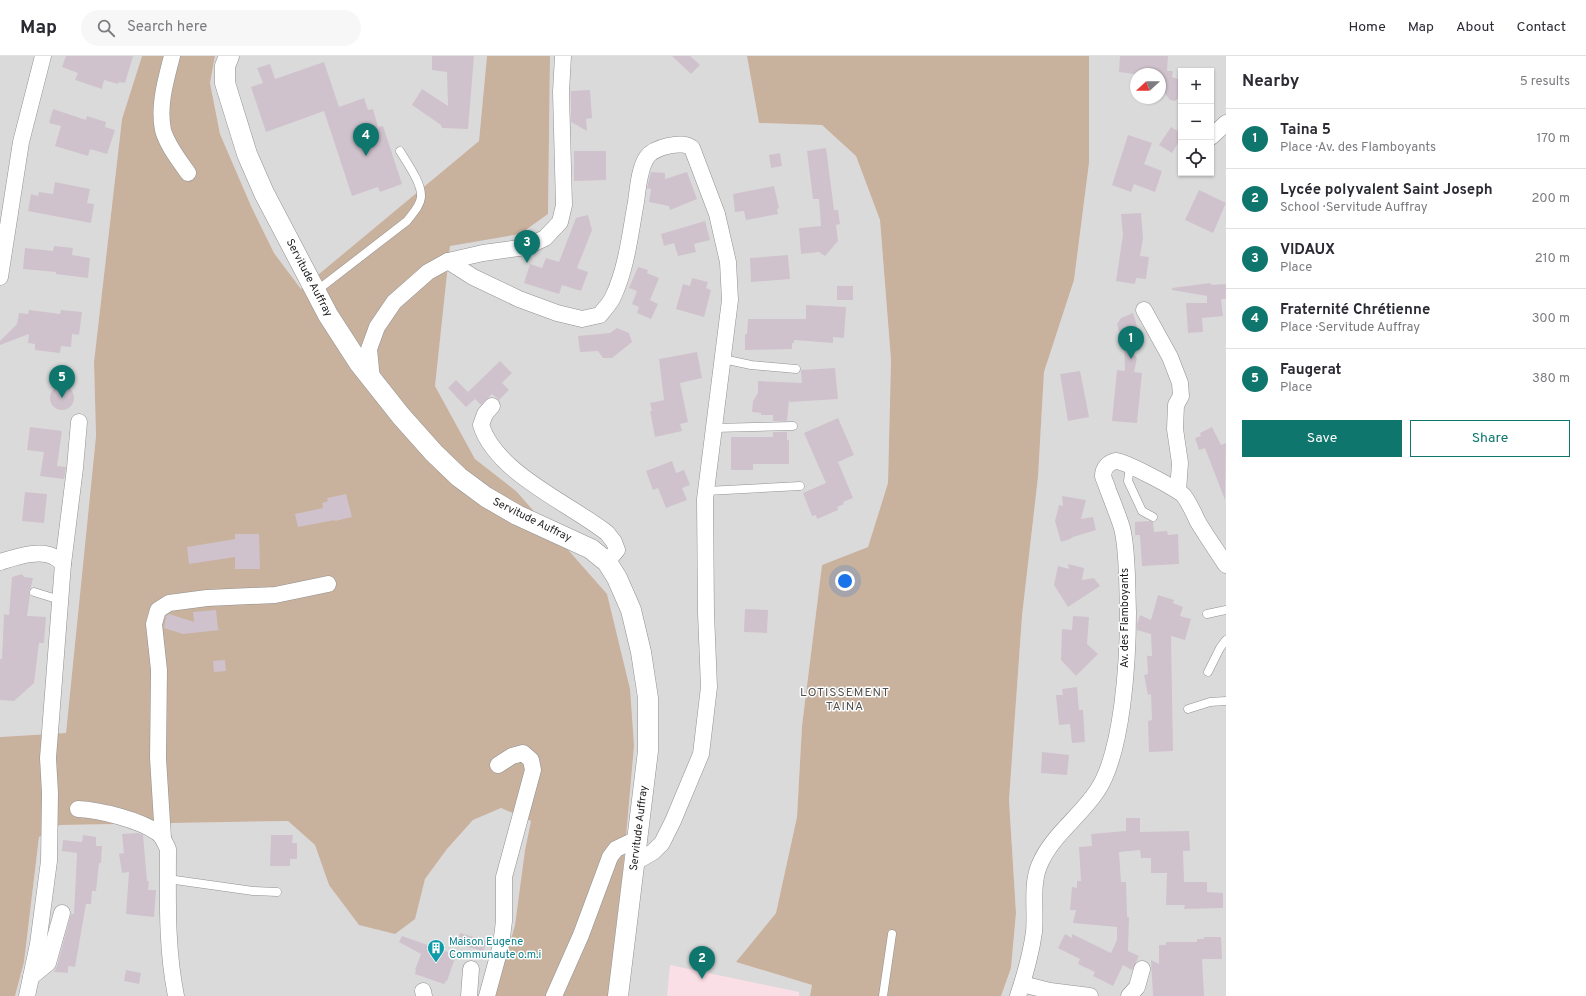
<!DOCTYPE html>
<html lang="en">
<head>
<meta charset="utf-8">
<style>
	body { margin:0; font-family:Overpass,sans-serif; background:#f7f7f7; color:#2b2b33 }
	.controls { position:absolute; right:12px; top:12px; display:grid; overflow:hidden; border-radius:0px; box-shadow:0 1px 3px #0004 }
	.controls button { width:36px; height:36px; display:grid; place-items:center; padding:0; border:0; border-bottom:1px solid #e1e1e2; background:#fff; color:#2b2b33; font:20px sans-serif }
	.compass { position:absolute; left:1130px; top:12px; width:36px; height:36px; border-radius:50%; background:#fff; box-shadow:0 1px 3px #0004; rotate:249deg }
	.you { position:absolute; left:845px; top:525px; width:14px; height:14px; margin:-10px; border:3px solid #fff; border-radius:50%; background:#1a73e8; box-shadow:0 0 0 6px #1a73e833 }
	.badge { display:grid; place-items:center; width:26px; height:26px; border-radius:50%; background:#0f766e; color:#fff; font-size:13px; font-weight:700 }
	.pin { position:absolute; translate:-50% -33px; filter:drop-shadow(0 1px 2px #0008) }
	.pin::after { content:''; position:absolute; top:21px; width:14px; height:12px; background:inherit; clip-path:polygon(0 0,100% 0,50% 100%) }
	.list { margin:0; padding:0; list-style:none }
	h2 { display:flex; justify-content:space-between; align-items:center; height:52px; margin:0; padding:0 16px; font-size:17px }
	h2 small { font-size:13px; font-weight:400; color:#7c7c81 }
	.list li { display:grid; grid-template-columns:26px 1fr auto; gap:12px; align-items:center; box-sizing:border-box; height:60px; padding:0 16px; border-top:1px solid #e1e1e2 }
	.list b { display:block; font-size:15px; white-space:nowrap }
	.list p { margin:0; font-size:13px; white-space:nowrap; color:#7c7c81 }
	.list em { font-size:13px; font-style:normal; color:#7c7c81 }
	.actions { display:flex; gap:8px; padding:12px 16px }
	.actions a { flex:1; padding:9px 0; border:1px solid #0f766e; border-radius:0px; text-align:center; font-size:14px; color:#0f766e }
	.actions .main { background:#0f766e; color:#fff }
	.icon { flex:none; width:22px; height:22px; fill:none; stroke:currentColor; stroke-width:2; stroke-linecap:round; stroke-linejoin:round }
	.map { position:relative; flex:none; width:1226px; height:940px; overflow:hidden }
	header { display:flex; align-items:center; gap:24px; box-sizing:border-box; height:56px; padding:0 20px; background:#fff; border-bottom:1px solid #e1e1e2 }
	header strong { font-size:19px }
	nav { display:flex; gap:22px; margin-inline-start:auto; font-size:14px }
	.search { width:280px; height:36px; background:#f7f7f7; display:flex; align-items:center; gap:10px; box-sizing:border-box; padding:0 14px; border-radius:22px; color:#7c7c81; font-size:15px }
	main { display:flex }
	aside { flex:1; background:#fff }
	.map>svg:first-child { display:block }
	.residential { fill:#dbdadb; fill-rule:evenodd }
	.education { fill:#fbdfe6 }
	.forest { fill:#c8b19d }
	.building { fill:#cfc2cc }
	.lines { fill:none; stroke-linecap:round; stroke-linejoin:round }
	.service-casing { stroke:#919191; stroke-width:9 }
	.minor-casing { stroke:#919191; stroke-width:17 }
	.tertiary-casing { stroke:#919191; stroke-width:21 }
	.service { stroke:#fff; stroke-width:8 }
	.minor { stroke:#fff; stroke-width:16 }
	.tertiary { stroke:#fff; stroke-width:20 }
	.labels { text-anchor:middle; dominant-baseline:central; stroke-width:3; stroke-linejoin:round; paint-order:stroke }
	.street-label { font-size:11px; fill:#1d1d1d; stroke:#fff }
	.culture-label { font-size:11px; fill:#0d838f; stroke:#fff; text-anchor:start }
	.neighbourhood-label { font-size:12px; letter-spacing:1px; fill:#505050; stroke:#fff }
</style>
</head>
<body>
<header>
<strong>Map</strong>
<div class="search"><svg class="icon" aria-label="search" viewBox="0 0 24 24"><circle cx="10" cy="10" r="6"/><path d="M15 15l6 6"/></svg>Search here</div>
<nav><a>Home</a><a>Map</a><a>About</a><a>Contact</a></nav>
</header>
<main>
<div class="map">
<svg width="1226" height="940" viewBox="0 0 1226 940">
	<rect width="100%" height="100%" fill="#ede4e9"/>
	<g class="residential">
		<path d="M0,0h142l-20,63 -28,243 2,74 -30,297 -66,4z"/>
		<path d="M215,0h272l-8,85 -178,148 -27,-36 -23,-47 -31,-72 -10,-51z"/>
		<path d="M550,0h197l12,67 63,2 34,31 24,64 11,140 -3,123 -20,64 -46,18 -20,161 -5,91 -21,96 -40,49 76,23 -2,11h-202l15,-125 11,-125 -118,-255 -41,-32 -40,-73 15,-141 70,-11 28,-20z"/>
		<path d="M1089,0h137v940h-225l10,-28 5,-55 -7,-113 13,-184 16,-139 6,-105 30,-92 15,-117zM1181,15h30v102h-30zM1136,18h24v24h-24z"/>
		<path d="M501,752l30,13 -6,29 -10,75 -20,71h-480l9,-34 15,-125 21,-12 228,-4 27,24 14,40 85,34 11,-40 22,-30 26,-29z"/>
	</g>
	<path class="education" d="M670,909l129,27v4h-132z"/>
	<g class="forest">
		<path d="M142,0h73l-5,27 10,51 31,72 23,47 27,36 178,-148 8,-85h63l-2,158 -28,20 -70,12 -15,140 40,73 41,32 91,103 23,95 4,57 -11,125 -15,125h-113l20,-71 10,-75 6,-29 -30,-13 -28,12 -26,29 -22,30 -10,40 -20,15 -36,-9 -30,-40 -14,-40 -27,-24 -228,4 -21,12 -15,125 -9,34h-15v-259l66,-4 30,-297 -2,-74 28,-243z"/>
		<path d="M747,0h342v107l-15,117 -30,92 -6,105 -16,139 -13,184 7,113 -5,55 -10,28h-191l2,-11 -76,-23 40,-49 21,-96 5,-91 20,-161 46,-18 20,-64 3,-123 -11,-140 -24,-64 -34,-31 -63,-2z"/>
	</g>
	<g class="building">
		<path d="M66,0h67l-8,27 -6,-1 -1,2 -14,-4 -2,9 -27,-9 3,-7 -16,-6z"/>
		<path d="M432,0h42l-6,73 -26,-1 -1,-3 -29,-20 10,-16 26,17 -1,-34 -15,-2z"/>
		<path d="M672,0h18l10,9 -9,9z"/>
		<path d="M1120,0h48l-1,15h6l-1,6 9,3v16l-6,5 -5,-1 -10,-13v-13h-26l-15,-2z"/>
		<path d="M324,6l15,45 25,-9 4,12 5,-1 5,18 5,-1 19,58 -22,8 -2,-5 -26,9 -28,-85 -58,21 -15,-45 12,-4 -6,-15 13,-4 5,15z"/>
		<path d="M590,34l2,28 -6,1 1,12 -16,-9v-31z"/>
		<path d="M53,53l33,11 1,-4 19,6 -1,5 10,3 -8,24 -17,-5 -2,7 -33,-10 6,-20 -12,-3z"/>
		<path d="M1171,71l10,6v5l-9,15 -13,-8z"/>
		<path d="M1128,79l24,8 -8,21 18,7 -7,21 -21,-8 -3,8 -19,-7z"/>
		<path d="M826,92l8,62h4l2,14 -4,1 2,16 -13,15 -6,-4 -18,2 -2,-26 22,-2 -2,-27h-6l-6,-48z"/>
		<path d="M574,95h32v29l-32,1z"/>
		<path d="M780,97l2,13 -11,2 -2,-13z"/>
		<path d="M651,116l14,1v6l22,-7 10,27 -27,11 -1,-4 -20,-4 2,-13 -4,-1z"/>
		<path d="M55,126l35,7 -3,14 7,1 -3,19 -63,-12 3,-17 7,2 1,-4 14,2z"/>
		<path d="M774,130l5,22 -2,1 1,5 -32,6 -2,-9 -9,1 -2,-18z"/>
		<path d="M1199,134l27,13 -13,30 -28,-13z"/>
		<path d="M1141,157l2,25 -3,18 9,1 -3,22 -10,-1 -1,6 -19,-3 7,-46 -2,-21z"/>
		<path d="M588,159l4,15 -15,38 11,4 -7,19 -19,-6 -3,9 -35,-11 6,-19 12,4 4,-10 13,4 17,-44z"/>
		<path d="M705,165l5,19 -16,4 2,8 -18,4 -4,-13 -10,3 -3,-12z"/>
		<path d="M54,190l19,2 -1,7 18,3 -2,20 -32,-4v-2l-33,-3 2,-21 28,3z"/>
		<path d="M788,199l2,24 -39,3 -1,-24z"/>
		<path d="M638,211l10,3 -1,3 12,5 -9,22 8,4 -7,15 -14,-6 2,-6 -7,-3 5,-13 -8,-3z"/>
		<path d="M692,222l16,4 -2,6 5,2 -7,27 -28,-8 7,-25 7,2z"/>
		<path d="M1210,227l2,2 14,-1v15h-5l2,17 -21,2 1,14 -15,1 -2,-30h21v-7l-35,-6v-2z"/>
		<rect x="837" y="230" width="16" height="14"/>
		<path d="M806,249l40,2 -2,31 -11,-1v6l-39,-3v3h-2v6l-47,1v-16h2l1,-15h58z"/>
		<path d="M29,254l31,4 1,-4 21,2 -3,23 -7,-1 -1,13 -10,-1 -1,7 -25,-3v-6l-7,-1 1,-9 -29,11v-4l17,-17 2,-11 9,1z"/>
		<path d="M1133,257l4,13 -2,5 -4,5 4,10 -1,8 3,4 -3,14 8,1 -5,50 -25,-2 5,-51 8,1 -1,-32 -5,-8 -2,-7 4,-6z"/>
		<path d="M617,272l12,5 3,9 -20,16h-9l-5,-7 -18,1 -2,-16 32,-3z"/>
		<path d="M697,296l5,26 -22,5 8,39 -8,2 2,7 -27,6 -5,-26h2l-2,-8 14,-3 -5,-41z"/>
		<path d="M500,305l12,12 -10,10 7,7 -10,10 -7,-6 -11,11 -13,-13z"/>
		<path d="M835,312l3,31 -48,3 -1,-2 -2,21h-14v-6h-12v-2l-9,-1 1,-11 5,-8v-12l44,2 -1,-13z"/>
		<path d="M1080,315l9,46 -21,4 -8,-47z"/>
		<path d="M456,324l19,19 -9,8 -18,-19z"/>
		<circle cx="62" cy="342" r="12"/>
		<path d="M838,362l16,37 -16,7 15,36 -10,4 1,2 -7,3 1,3 -21,9 -1,-4 -4,1 -9,-23 23,-10 -22,-50z"/>
		<path d="M30,371l32,4 -5,35 9,1 -2,12 -24,-3 4,-24 -17,-2z"/>
		<path d="M1212,371l9,18 5,-2 -1,57 -20,-52 -6,2 -4,-12 6,-2 -1,-3z"/>
		<path d="M773,376h14v9l2,-2v25h-36v6h-22v-33h42z"/>
		<path d="M672,405l4,12 8,-3 6,15 -8,3 5,12 -21,8 -8,-20 -5,2 -7,-19z"/>
		<path d="M25,436l22,2 -3,29 -22,-2z"/>
		<path d="M346,438l6,23 -17,4v-1l-37,7 -3,-13 28,-6 -1,-5 6,-2 -1,-3z"/>
		<path d="M1062,440l24,4 -5,19 12,-2 3,13 -23,7 -3,2 -9,3 -6,-21 4,-16 4,1z"/>
		<path d="M1149,465l4,1 1,10 13,-1 1,4 10,-1 1,30 -37,2 -2,-31h-5v-13z"/>
		<path d="M235,478h24l1,35h-25v-12l-46,7 -2,-17 48,-8z"/>
		<path d="M1068,508l16,4 -2,12 12,-2 6,8 -32,21 -14,-22 4,-19 11,3z"/>
		<path d="M22,518l2,3 9,1 -2,9 -2,4 1,4 -3,21 19,1 -2,26h-5l-5,40 -20,18 -14,-1v-41h2l2,-45 5,1 3,-38z"/>
		<path d="M1158,539l16,5 -1,3 10,4 -3,9 11,3 -6,21 -14,-4 2,115 -24,1 -1,-31 4,-1 -1,-26 -3,1 -4,-20 4,-1 -1,-18h5l-1,-22 -14,-4v-6l3,-9 11,5z"/>
		<path d="M745,553l23,1 -1,23 -23,-1z"/>
		<path d="M216,554l2,19 2,1 -37,4 -19,-6 2,-12 3,-2 25,8 -1,-10z"/>
		<path d="M1073,560l16,1 -2,27 11,10 -22,22 -15,-16 1,-31 10,1z"/>
		<path d="M225,604l1,11 -12,1 -1,-11z"/>
		<path d="M1077,631l2,23h4l2,32 -13,1 -2,-19 -11,1 -3,-30h7l-1,-6z"/>
		<path d="M1042,696l27,3 -2,20 -26,-2z"/>
		<path d="M1126,762h14v14l49,-1 1,20h-7l1,31h23v10l16,1v15l-39,1 1,-4h-19l1,-32h-16v-15h-10l-1,-8 -21,2 2,30h5l1,35h2l-1,34 11,5 -7,14 -9,-5 -10,21 -20,-10 2,-4 -17,-8 2,-5 -22,-11 7,-14 7,4v-4l39,19 6,-13v-13l-44,-4 3,-13h-6l2,-23 5,1v-7h4l-2,-34 13,-1 -1,-12 35,-3z"/>
		<path d="M138,777l5,2 4,46h2l-1,9h8l-2,27 -28,-3 3,-42 -7,1 -3,-19 5,-1 -2,-19z"/>
		<path d="M83,779l13,2v9h6l-1,17h-2l-3,28h-4l-1,13h-5l-11,63 -7,-1v7l-14,-1 3,-6 14,-52h3l3,-61 -15,-2 1,-11 19,2z"/>
		<path d="M271,779h22l-1,8h5v16h-7v7h-20z"/>
		<path d="M460,877l27,8 -4,10 -26,-7z"/>
		<path d="M402,880l54,19 -9,26h-1l-2,3 -29,-10 1,-4h-1l6,-16 -22,-12z"/>
		<path d="M1204,881h17l1,22h-20l2,37h-51l-2,-36 8,4v-19h7v-3h31v-3h7z"/>
		<path d="M126,914l15,3 -2,11 -15,-3z"/>
	</g>
	<g class="lines">
		<defs>
			<g id="service">
				<path d="M315,236l92,-71c5,-7 13,-14 14,-24 1,-14 -14,-34 -21,-46"/>
				<path d="M723,303l28,6 45,4"/>
				<path d="M714,372l79,-2"/>
				<path d="M1130,410l-2,15 14,30 11,6"/>
				<path d="M706,435l94,-5"/>
				<path d="M34,536l26,8"/>
				<path d="M1207,558l19,-4"/>
				<path d="M1208,616l12,-24 6,-8"/>
				<path d="M1188,653l22,-7 16,-1"/>
				<path d="M168,823l85,12 24,1"/>
				<path d="M883,940l9,-62"/>
			</g>
			<g id="minor">
				<path d="M172,0c-6,24 -14,49 -9,74 4,15 16,30 25,43"/>
				<path d="M1211,81l15,-14"/>
				<path d="M448,205l35,-8 43,-6 19,-9 15,-16 4,-17 -3,-113 2,-36"/>
				<path d="M0,221l21,-135 22,-86"/>
				<path d="M1144,254l26,47 10,26 1,13 -5,9 -1,24 5,34 -2,28"/>
				<path d="M372,324l-3,-31 8,-22 17,-25 34,-30 20,-11 25,16 46,22 38,14 25,6 18,-4c4,-6 10,-11 13,-18 14,-30 17,-63 23,-95 2,-14 3,-33 11,-45 7,-10 36,-17 45,-9l25,66 11,48 2,38 -25,199 1,114 3,74 -8,67 -28,67 -11,22 -9,9 -19,11"/>
				<path d="M492,350l-7,8 -4,11c15,48 88,78 126,108l7,9 3,8 -10,12"/>
				<path d="M0,506c16,-5 41,-14 56,-4 2,1 5,4 7,6l-15,194 2,35 -1,68 -11,83 -11,52"/>
				<path d="M63,508l12,-96 4,-46"/>
				<path d="M78,753c22,1 62,11 80,24 5,4 7,10 10,16 0,50 -2,97 8,147"/>
				<path d="M163,782l-5,-80 1,-88 -5,-46 4,-14 11,-7 38,-5 68,-3 53,-11"/>
				<path d="M31,921l17,-14 14,-50"/>
				<path d="M1022,928l28,7 40,5"/>
				<path d="M423,935l1,5"/>
				<path d="M469,940l2,-27"/>
				<path d="M487,940l14,-51 3,-24v-44l29,-107 -2,-10 -8,-7 -11,3 -14,9"/>
				<path d="M554,940l27,-61 29,-78 6,-8 21,-10"/>
				<path d="M1018,940c7,-21 13,-42 16,-64 2,-21 -3,-46 5,-66 12,-30 40,-48 58,-75 26,-38 31,-132 31,-179 -1,-24 0,-61 -6,-84 -4,-13 -9,-25 -14,-38 -1,-4 -4,-10 -5,-14 0,-8 6,-14 13,-15 8,0 64,29 68,35 6,8 10,18 14,26 9,15 19,29 28,43"/>
				<path d="M1129,940l8,-9 5,-18"/>
			</g>
			<path id="tertiary" d="M229,0l-4,10v17l22,71 17,39 64,122 31,48 42,53 33,37 25,24 27,20 31,18 74,34 16,13 10,16 14,32 10,42 7,46v53l-30,245"/>
		</defs>
		<use href="#service" class="service-casing"/>
		<use href="#minor" class="minor-casing"/>
		<use href="#tertiary" class="tertiary-casing"/>
		<use href="#service" class="service"/>
		<use href="#minor" class="minor"/>
		<use href="#tertiary" class="tertiary"/>
	</g>
	<defs>
		<symbol id="building-pin" viewBox="-11 -11 22 30"><path d="M0 17L-7.5 6A9.5 9.5 0 1 1 7.5 6Z" fill="#0f9aa8" stroke="#fff"/><path d="M-4-6H4V6H1V3H-1V6H-4ZM-2.5-4.3h1.7v1.8h-1.7ZM.8-4.3h1.7v1.8H.8ZM-2.5-1h1.7V.8h-1.7ZM.8-1h1.7V.8H.8Z" fill="#fff"/></symbol>
	</defs>
	<g fill-rule="evenodd">
		<use href="#building-pin" x="426" y="882" width="20" height="27"/>
	</g>
	<g class="labels">
		<g class="street-label">
			<text transform="translate(309 222) rotate(62)">Servitude Auffray</text>
			<text transform="translate(532 464) rotate(26)">Servitude Auffray</text>
			<text transform="translate(1125 562) rotate(-90)">Av. des Flamboyants</text>
			<text transform="translate(639 772) rotate(-83)">Servitude Auffray</text>
		</g>
		<g class="culture-label">
			<text x="449" y="886">Maison Eugene<tspan x="449" dy="13">Communaute o.m.i</tspan></text>
		</g>
		<g class="neighbourhood-label">
			<text x="845" y="637">LOTISSEMENT<tspan x="845" dy="14">TAINA</tspan></text>
		</g>
	</g>
</svg>
<div class="controls">
<button>+</button>
<button>−</button>
<button><svg class="icon" aria-label="locate" viewBox="0 0 24 24"><circle cx="12" cy="12" r="6"/><path d="M12 2v4M12 18v4M2 12h4M18 12h4"/></svg></button>
</div>
<svg class="compass" viewBox="-18 -18 36 36"><path d="M0-13l5 13h-10z" fill="#e53935"/><path d="M0 13l5-13h-10z" fill="#7c7c81"/></svg>
<div class="you"></div>
<div class="pin badge" style="left:1131px;top:303px">1</div>
<div class="pin badge" style="left:702px;top:923px">2</div>
<div class="pin badge" style="left:527px;top:207px">3</div>
<div class="pin badge" style="left:366px;top:100px">4</div>
<div class="pin badge" style="left:62px;top:342px">5</div>
</div>
<aside>
<h2>Nearby<small>5 results</small></h2>
<ul class="list">
<li><span class="badge">1</span><div><b>Taina 5</b><p>Place · Av. des Flamboyants</p></div><em>170 m</em></li>
<li><span class="badge">2</span><div><b>Lycée polyvalent Saint Joseph</b><p>School · Servitude Auffray</p></div><em>200 m</em></li>
<li><span class="badge">3</span><div><b>VIDAUX</b><p>Place</p></div><em>210 m</em></li>
<li><span class="badge">4</span><div><b>Fraternité Chrétienne</b><p>Place · Servitude Auffray</p></div><em>300 m</em></li>
<li><span class="badge">5</span><div><b>Faugerat</b><p>Place</p></div><em>380 m</em></li>
</ul>
<div class="actions"><a class="main">Save</a><a>Share</a></div>
</aside>
</main>
</body>
</html>
